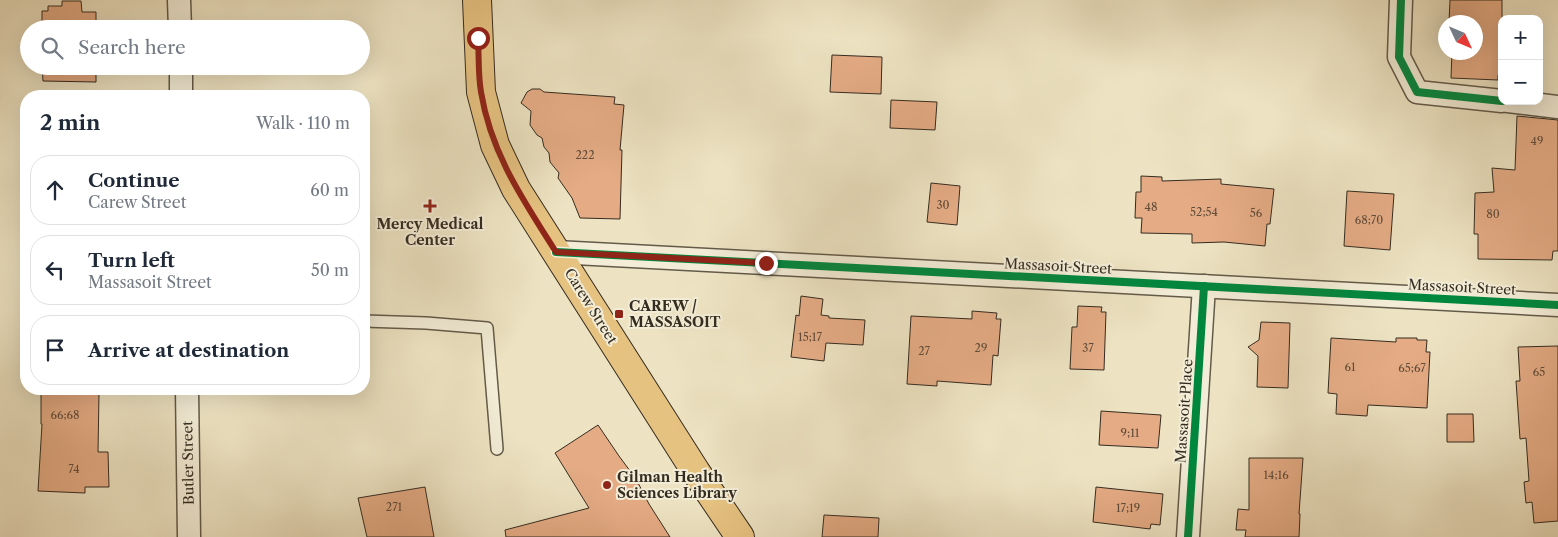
<!DOCTYPE html>
<html lang="en">
<head>
<meta charset="utf-8">
<style>
	body { margin:0; font-family:"Libre Caslon Text",serif; background:#f6f6f7; color:#1f2937 }
	.controls { position:absolute; right:15px; top:15px; display:grid; overflow:hidden; border-radius:10px; box-shadow:0 5px 20px #0002 }
	.controls button { width:45px; height:45px; display:grid; place-items:center; padding:0; border:0; border-bottom:1px solid #e0e1e3; background:#fff; color:#1f2937; font:25px sans-serif }
	.compass { position:absolute; left:1438px; top:15px; width:45px; height:45px; border-radius:50%; background:#fff; box-shadow:0 5px 20px #0002; rotate:134deg }
	.stop { position:absolute; width:15px; height:15px; margin:-11px; border:4px solid #8f2418; border-radius:50%; background:#fff }
	.stop.end { background:#8f2418; border-color:#fff; box-shadow:0 1px 5px #0008 }
	.list { margin:0; padding:0; list-style:none }
	h2 { display:flex; justify-content:space-between; align-items:center; height:65px; margin:0; padding:0 20px; font-size:21px }
	h2 small { font-size:16px; font-weight:400; color:#747a83 }
	.list li { display:grid; grid-template-columns:32px 1fr auto; gap:15px; align-items:center; box-sizing:border-box; height:70px; margin:0 10px 10px; padding:0 10px; border:1px solid #e0e1e3; border-radius:20px }
	.list b { display:block; font-size:19px; white-space:nowrap }
	.list p { margin:0; font-size:16px; white-space:nowrap; color:#747a83 }
	.list em { font-size:16px; font-style:normal; color:#747a83 }
	.icon { flex:none; width:28px; height:28px; fill:none; stroke:currentColor; stroke-width:2; stroke-linecap:round; stroke-linejoin:round }
	.map { position:relative; flex:none; width:1558px; height:537px; overflow:hidden }
	.search { position:absolute; background:#fff; box-shadow:0 5px 20px #0002; left:20px; top:20px; width:350px; height:55px; display:flex; align-items:center; gap:12px; box-sizing:border-box; padding:0 18px; border-radius:28px; color:#747a83; font-size:19px }
	.panel { position:absolute; background:#fff; box-shadow:0 5px 20px #0002; left:20px; top:90px; width:350px; height:305px; border-radius:20px }
	.map>svg:first-child { display:block }
	.building { fill:#e4ab84; stroke:#352c21 }
	.lines { fill:none; stroke-linecap:round; stroke-linejoin:round }
	.lane-casing { stroke:#635a49; stroke-width:14 }
	.street-casing { stroke:#635a49; stroke-width:25 }
	.primary-casing { stroke:#352c21; stroke-width:30 }
	.lane { stroke:#f3edd7; stroke-width:11 }
	.street { stroke:#f3edd7; stroke-width:22 }
	.primary { stroke:#e6c281; stroke-width:28 }
	.cycleway-casing { stroke:#f3edd7; stroke-width:11 }
	.cycleway { stroke:#00873e; stroke-width:8 }
	.route { stroke:#8f2418; stroke-width:6 }
	.poi-dot { fill:#8f2418; stroke:#f3edd7; stroke-width:2 }
	.labels { text-anchor:middle; dominant-baseline:central; stroke-width:4; stroke-linejoin:round; paint-order:stroke }
	.number-label { font-size:11px; fill:#614c3a }
	.poi-label { font-size:14px; font-weight:bold; fill:#352c21; stroke:#f3edd7; text-anchor:start }
	.street-label { font-size:14px; fill:#352c21; stroke:#f3edd7 }
</style>
</head>
<body>
<div class="map">
<svg width="1558" height="537" viewBox="0 0 1558 537">
	<rect width="100%" height="100%" fill="#ede3c2"/>
	<filter id="stains"><feTurbulence type="fractalNoise" baseFrequency=".004" numOctaves="4"/><feColorMatrix values="0 0 0 0 .2 0 0 0 0 .09 0 0 0 0 .02 0 0 0 .5 -.17"/></filter>
	<radialGradient id="worn" r=".72"><stop offset=".6" stop-color="#630" stop-opacity="0"/><stop offset="1" stop-color="#630" stop-opacity=".3"/></radialGradient>
	<g class="building">
		<path d="M1450,0h52v75h-4v5l-47,-2 1,-26h24v-30h-27z"/>
		<path d="M62,1h19l1,11h14v17h-54v-18h6v-5h14z"/>
		<path d="M832,55l50,2 -1,37 -51,-2z"/>
		<path d="M42,66h54v16l-53,-1z"/>
		<path d="M532,89h8l4,3 71,5 -1,7 10,1 -4,45h2l-2,69 -40,-1 -8,-20 -14,-20 1,-5 -9,-11 -1,-9 -5,-6 -2,-9 -5,-3 -7,-10 1,-14 -10,-8 6,-11z"/>
		<path d="M891,100l46,2 -2,28 -45,-2z"/>
		<path d="M1517,116l41,4v131h-5l-1,9 -74,-1v-25h-4l1,-41 19,-1 -2,-24 23,2z"/>
		<path d="M1141,176l21,1v4l59,-2v5l53,5 -4,35h-3l-2,22 -41,-4 -32,1v-9l-51,-1 1,-15h-7l1,-26h5z"/>
		<path d="M931,183l29,3 -3,39 -30,-3z"/>
		<path d="M1347,191l47,3 -4,56 -46,-4z"/>
		<path d="M801,296l22,3 -2,16 8,1v2l36,2 -2,25 -37,-2 -2,18 -33,-4 5,-42 3,1z"/>
		<path d="M1078,306l24,1 -1,5h5l-2,58 -34,-1 2,-42h5z"/>
		<path d="M972,311l25,2 -1,6h5l-3,37 -5,-1 -2,30 -54,-4v5l-30,-2 4,-68 61,3z"/>
		<path d="M1261,322l29,1 -2,65 -31,-1 1,-31 -10,-9 11,-7z"/>
		<path d="M1331,338l65,4v-4h21v2h10l-1,12h4l-3,56 -59,-3 -1,11 -31,-2 1,-20 -9,-1z"/>
		<path d="M1558,346v175l-24,2 -2,-21 -6,1 -2,-21 5,-1 -3,-43 -6,1 -4,-58h4l-2,-34z"/>
		<path d="M41,392l58,1 -1,59h10l1,35h-24v6l-47,-2 4,-67h-1z"/>
		<path d="M1101,411l60,4 -3,33 -59,-3z"/>
		<path d="M1447,414h26l1,28h-27z"/>
		<path d="M598,425l21,31 17,23 13,25 21,33h-164l-1,-7 84,-22 -34,-55z"/>
		<path d="M1249,458h54l-4,56h1l-1,23h-54l1,-7h-10l2,-21 11,1z"/>
		<path d="M425,487l9,50h-67l-9,-39z"/>
		<path d="M1096,487l67,7 -3,31 -9,-1 -1,5 -57,-7z"/>
		<path d="M824,515l55,3 -1,19h-56z"/>
	</g>
	<g class="lines">
		<defs>
			<path id="lane" d="M364,321l62,2 61,5 10,121"/>
			<g id="street">
				<path d="M179,0l1,29"/>
				<path d="M1401,0l-2,57 18,35 85,9"/>
				<path d="M181,66v30"/>
				<path d="M1508,101l50,6"/>
				<path d="M556,252l1002,53"/>
				<path d="M187,389l2,148"/>
				<path d="M1188,537l16,-251"/>
			</g>
			<path id="primary" d="M477,0l4,92 14,53 21,44 180,283 44,65"/>
		</defs>
		<use href="#lane" class="lane-casing"/>
		<use href="#street" class="street-casing"/>
		<use href="#primary" class="primary-casing"/>
		<use href="#lane" class="lane"/>
		<use href="#street" class="street"/>
		<use href="#primary" class="primary"/>
		<defs>
			<g id="cycleway">
				<path d="M1401,0l-2,57 18,35 85,9"/>
				<path d="M556,252l1002,53"/>
				<path d="M1188,537l16,-251"/>
			</g>
		</defs>
		<use href="#cycleway" class="cycleway-casing"/>
		<use href="#cycleway" class="cycleway"/>
	</g>
	<g class="lines">
		<path class="route" d="M478,38c1,18 0,37 3,54 10,62 43,109 75,160l210,11"/>
	</g>
	<g class="poi-dot">
		<path d="M427.5 198.5h5v5h5v5h-5v5h-5v-5h-5v-5h5z"/>
		<rect x="614" y="309" width="10" height="10" rx="2.5"/>
		<circle cx="607" cy="485" r="5"/>
	</g>
	<g class="labels">
		<g class="number-label">
			<text x="1537" y="141">49</text>
			<text x="585" y="155">222</text>
			<text x="943" y="205">30</text>
			<text x="1151" y="207">48</text>
			<text x="1204" y="212">52;54</text>
			<text x="1256" y="213">56</text>
			<text x="1493" y="214">80</text>
			<text x="1369" y="220">68;70</text>
			<text x="810" y="337">15;17</text>
			<text x="981" y="348">29</text>
			<text x="1088" y="348">37</text>
			<text x="924" y="351">27</text>
			<text x="1350" y="367">61</text>
			<text x="1412" y="368">65;67</text>
			<text x="1539" y="372">65</text>
			<text x="65" y="415">66;68</text>
			<text x="1130" y="433">9;11</text>
			<text x="74" y="469">74</text>
			<text x="1276" y="475">14;16</text>
			<text x="394" y="507">271</text>
			<text x="1128" y="508">17;19</text>
		</g>
		<g class="poi-label">
			<text x="430" y="224" text-anchor="middle">Mercy Medical<tspan x="430" dy="16">Center</tspan></text>
			<text x="629" y="306">CAREW /<tspan x="629" dy="16">MASSASOIT</tspan></text>
			<text x="617" y="477">Gilman Health<tspan x="617" dy="16">Sciences Library</tspan></text>
		</g>
		<g class="street-label">
			<text transform="translate(1058 266) rotate(3)">Massasoit Street</text>
			<text transform="translate(1462 287) rotate(3)">Massasoit Street</text>
			<text transform="translate(591 306) rotate(58)">Carew Street</text>
			<text transform="translate(1184 411) rotate(-86)">Massasoit Place</text>
			<text transform="translate(188 463) rotate(-91)">Butler Street</text>
		</g>
	</g>
	<rect width="100%" height="100%" filter="url(#stains)"/>
	<rect width="100%" height="100%" fill="url(#worn)"/>
</svg>
<div class="controls">
<button>+</button>
<button>−</button>
</div>
<svg class="compass" viewBox="-18 -18 36 36"><path d="M0-13l5 13h-10z" fill="#e53935"/><path d="M0 13l5-13h-10z" fill="#747a83"/></svg>
<div class="stop" style="left:478px;top:38px"></div>
<div class="stop end" style="left:766px;top:263px"></div>
<div class="search"><svg class="icon" aria-label="search" viewBox="0 0 24 24"><circle cx="10" cy="10" r="6"/><path d="M15 15l6 6"/></svg>Search here</div>
<section class="panel">
<h2>2 min<small>Walk · 110 m</small></h2>
<ul class="list">
<li><svg class="icon" aria-label="ahead" viewBox="0 0 24 24"><path d="M12 20V5M6 11l6-6 6 6"/></svg><div><b>Continue</b><p>Carew Street</p></div><em>60 m</em></li>
<li><svg class="icon" aria-label="left" viewBox="0 0 24 24"><path d="M17 20v-9H6M10 6l-5 5 5 5"/></svg><div><b>Turn left</b><p>Massasoit Street</p></div><em>50 m</em></li>
<li><svg class="icon" aria-label="arrive" viewBox="0 0 24 24"><path d="M6 21V4h12l-3 4 3 4H6"/></svg><div><b>Arrive at destination</b></div></li>
</ul>
</section>
</div>
</body>
</html>
